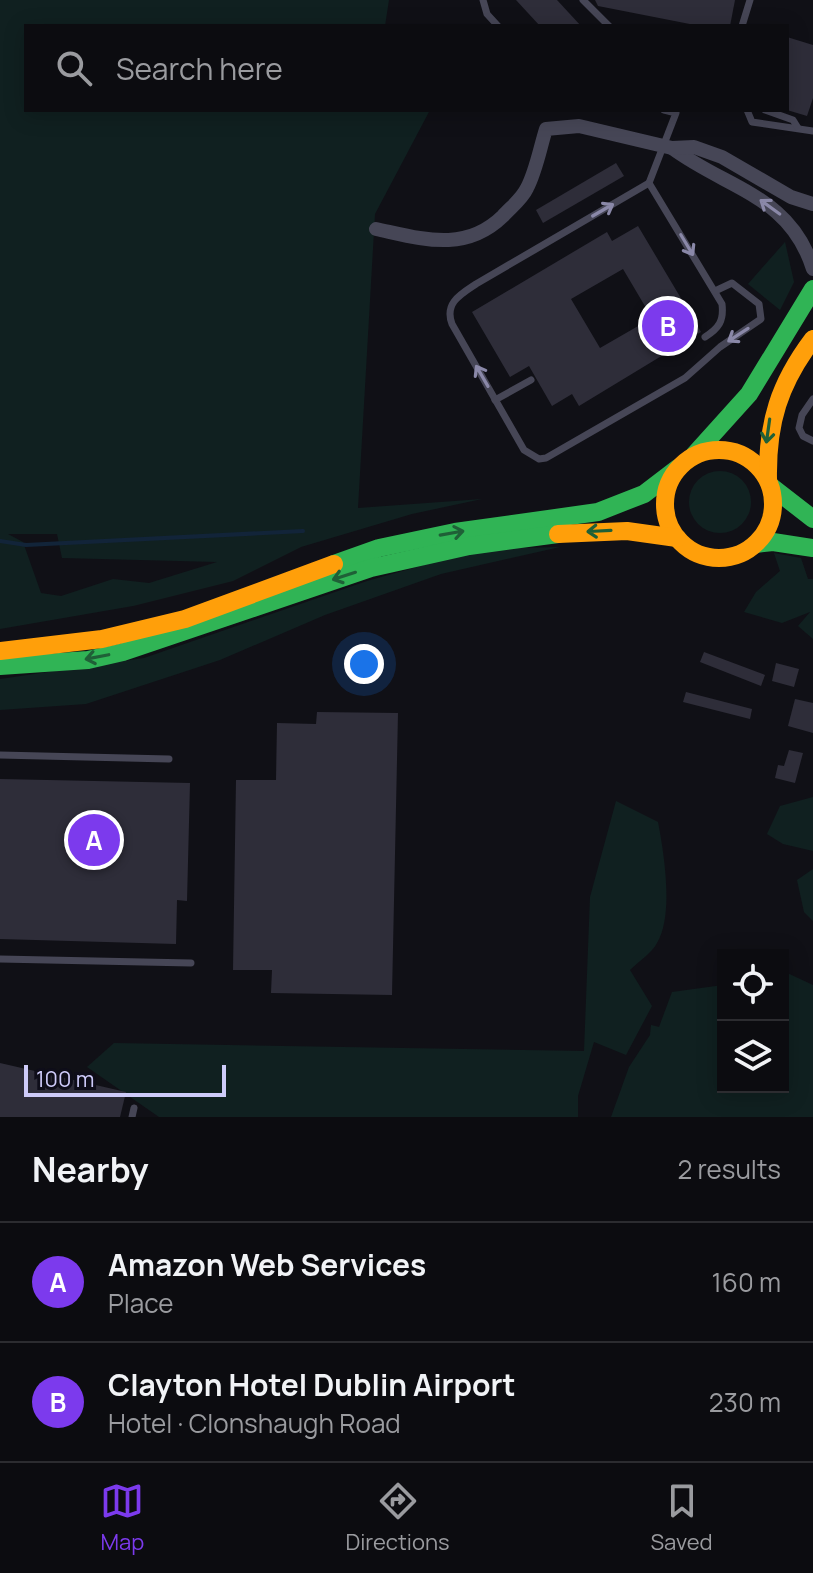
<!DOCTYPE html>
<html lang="en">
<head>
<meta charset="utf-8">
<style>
	body { margin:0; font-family:Manrope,sans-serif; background:#151519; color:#f1f3f6 }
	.controls { position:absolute; right:24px; bottom:24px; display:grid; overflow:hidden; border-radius:0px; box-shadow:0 4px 20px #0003 }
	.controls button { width:72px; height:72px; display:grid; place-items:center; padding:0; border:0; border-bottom:2px solid #2c2c30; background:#0c0c10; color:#f1f3f6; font:40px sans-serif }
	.scale { position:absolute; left:24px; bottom:20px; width:202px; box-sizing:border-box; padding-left:8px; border:4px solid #cecbf9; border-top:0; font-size:22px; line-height:28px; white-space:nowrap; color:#cecbf9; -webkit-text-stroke:6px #0e0d19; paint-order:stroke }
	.you { position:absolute; left:364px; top:664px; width:28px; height:28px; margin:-20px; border:6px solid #fff; border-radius:50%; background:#1a73e8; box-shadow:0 0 0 12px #1a73e833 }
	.badge { display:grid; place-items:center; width:52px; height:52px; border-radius:50%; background:#7c3aed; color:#fff; font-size:26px; font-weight:700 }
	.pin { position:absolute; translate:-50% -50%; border:4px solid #fff; box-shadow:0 2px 8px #0006 }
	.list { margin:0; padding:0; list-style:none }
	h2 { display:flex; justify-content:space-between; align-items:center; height:104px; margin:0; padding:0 32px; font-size:34px }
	h2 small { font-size:26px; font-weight:400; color:#9a9b9f }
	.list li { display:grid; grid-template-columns:52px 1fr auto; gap:24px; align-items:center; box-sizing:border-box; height:120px; padding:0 32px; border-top:2px solid #2c2c30 }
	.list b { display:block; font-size:30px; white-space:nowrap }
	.list p { margin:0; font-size:26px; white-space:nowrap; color:#9a9b9f }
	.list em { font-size:26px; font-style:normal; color:#9a9b9f }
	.icon { flex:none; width:44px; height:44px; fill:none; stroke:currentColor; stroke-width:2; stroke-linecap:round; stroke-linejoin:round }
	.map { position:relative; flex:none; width:813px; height:1117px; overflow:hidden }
	.search { position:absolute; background:#0c0c10; box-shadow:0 4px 20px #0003; left:24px; right:24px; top:24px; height:88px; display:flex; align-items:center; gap:20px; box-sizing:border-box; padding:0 28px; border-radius:0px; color:#9a9b9f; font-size:30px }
	.sheet { height:344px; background:#0c0c10 }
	nav { display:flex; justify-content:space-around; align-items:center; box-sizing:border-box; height:112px; border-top:2px solid #2c2c30; background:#0c0c10; font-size:22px; color:#9a9b9f }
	nav a { display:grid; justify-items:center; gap:4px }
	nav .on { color:#7c3aed }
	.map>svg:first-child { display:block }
	.green { fill:#102020; fill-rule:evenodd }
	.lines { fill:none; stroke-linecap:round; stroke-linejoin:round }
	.stream { stroke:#122439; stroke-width:4 }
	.building { fill:#2e2d39; fill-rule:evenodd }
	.lane { stroke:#464656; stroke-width:7 }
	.street { stroke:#464656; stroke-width:14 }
	.fast { stroke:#30b455; stroke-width:18 }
	.slow { stroke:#ff9f0a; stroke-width:18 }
	.oneway { stroke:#8a88a8 }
	.oneway2 { stroke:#1f6037 }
</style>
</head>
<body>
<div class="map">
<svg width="813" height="1117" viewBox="0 0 813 1117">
	<rect width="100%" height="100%" fill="#101016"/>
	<g class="green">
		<path d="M0,0h389l-4,26h-359v84h404l-55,104 -17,294 124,-9 -70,15 -111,33 -68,34 -100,25 -133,23zM8,534h49l5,24 155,4 -68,21 -36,-4 -52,17 -20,-3 -18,-51z"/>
		<path d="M785,242l9,40 -14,28 -32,-26z"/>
		<circle cx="720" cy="502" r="31"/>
		<path d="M560,547l-119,27 -116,41 -105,45 -134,44 -86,6v-31l144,-21 223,-77 114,-32z"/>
		<path d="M774,553l27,5 7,21h5v60l-15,-13 12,-14 -28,11 -38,-11 12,-20 24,-21z"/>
		<path d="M813,797v54l-30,-7 -16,-10 13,-28z"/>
		<path d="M616,801l42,21c6,31 16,93 -1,121 -5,10 -19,19 -27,27l22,36 -26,49 -32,-13 -16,54v21h-419l-72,-50 27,-24 470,8 6,-154z"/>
		<path d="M813,869v52l-9,-9 -7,-32z"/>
		<path d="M783,971l30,14v132h-202l18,-50 21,-32 1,-10 8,2 13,-35 51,-7v102h60z"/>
	</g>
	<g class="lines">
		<path class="stream" d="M0,541l26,4 277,-14"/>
	</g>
	<g class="building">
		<path d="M516,0h41l24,26h-41z"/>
		<path d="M595,0h140l-5,26h-30l-102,-20z"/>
		<path d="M787,37l26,8v53l-6,18 -20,-6z"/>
		<path d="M616,163l8,13 -81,47 -7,-13z"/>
		<path d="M638,226l63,106 -122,74 -7,-12 -20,12 -23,-40 -19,11 -38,-65 135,-80 5,9zM623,269l29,49 -52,30 -29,-49z"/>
		<path d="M704,652l61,23 -4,11 -61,-24z"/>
		<path d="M776,663l23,6 -5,18 -22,-6z"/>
		<path d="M686,692l66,17 -2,10 -67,-17z"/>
		<path d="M795,699l18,4v30l-25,-7z"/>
		<path d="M317,712l81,1 -6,282 -121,-2 1,-23h-39l3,-190h40l1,-57 39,1z"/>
		<path d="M789,750l14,3 -8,30 -20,-5 3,-13 6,1z"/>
		<path d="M0,779l190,4 -3,118 -10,-1 -1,44 -176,-5z"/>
		<path d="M0,1063l126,29 -6,25h-120z"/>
	</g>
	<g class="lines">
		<g class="lane">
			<path d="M483,0l4,14 11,12"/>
			<path d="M583,0l26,26"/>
			<path d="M742,26l8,-26"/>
			<path d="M664,110l12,3 -27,70 73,121c2,17 -3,24 -17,33"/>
			<path d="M747,110l5,12 61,9"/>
			<path d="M765,110l28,10 5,8"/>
			<path d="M649,183l-173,101c-15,10 -32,19 -24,40l72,126 15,9 7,-1 139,-80 35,-31 41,-28 -2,-15 -27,-21 -17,8"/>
			<path d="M813,399l-11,16 -3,13 4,8 10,5"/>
			<path d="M495,400l36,-20"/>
			<path d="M0,755l169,4"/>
			<path d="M0,959l191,4"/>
			<path d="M132,1117l2,-9"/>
		</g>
		<g class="street">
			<path d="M672,148c55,41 118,47 141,121"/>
			<path d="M376,229c47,10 89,24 127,-13 8,-9 19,-17 24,-28 9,-17 13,-40 19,-59l33,-3 93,22 22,-1 28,10 69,40 22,7"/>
		</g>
		<g class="fast">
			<path d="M694,455l55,-61 64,-105"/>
			<path d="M772,487l41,32"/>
			<path d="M756,544l17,-2 40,6"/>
			<path d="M334,564l45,-16 76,-16 143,-20 46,-18 34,-26"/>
			<path d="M0,666l88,-6 35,-8 248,-84 98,-22 89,-12"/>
		</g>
		<g class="slow">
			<circle cx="719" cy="504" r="54"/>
			<path d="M768,479c-1,-56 11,-95 45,-140"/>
			<path d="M558,534l69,-3 50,7"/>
			<path d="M0,651l102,-12 83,-20 149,-55"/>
		</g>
	</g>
	<defs><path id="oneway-shaft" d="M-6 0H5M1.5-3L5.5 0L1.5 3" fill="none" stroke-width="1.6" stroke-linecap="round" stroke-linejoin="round" transform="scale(2)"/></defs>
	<g class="oneway">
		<use href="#oneway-shaft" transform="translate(770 207) rotate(-144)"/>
		<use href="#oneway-shaft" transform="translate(603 210) rotate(-30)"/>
		<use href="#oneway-shaft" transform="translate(687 245) rotate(59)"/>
		<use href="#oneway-shaft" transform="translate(738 335) rotate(147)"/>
		<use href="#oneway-shaft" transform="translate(482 376) rotate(-120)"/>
	</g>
	<g class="oneway2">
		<use href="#oneway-shaft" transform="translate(768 431) rotate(98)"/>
		<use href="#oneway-shaft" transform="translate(599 531) rotate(177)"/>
		<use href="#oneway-shaft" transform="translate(452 533) rotate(-10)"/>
		<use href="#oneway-shaft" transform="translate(344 576) rotate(162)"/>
		<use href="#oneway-shaft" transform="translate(97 657) rotate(169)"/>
	</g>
</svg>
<div class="controls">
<button><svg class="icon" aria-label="locate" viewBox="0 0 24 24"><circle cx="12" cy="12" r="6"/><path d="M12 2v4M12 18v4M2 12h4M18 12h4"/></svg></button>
<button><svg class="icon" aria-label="layers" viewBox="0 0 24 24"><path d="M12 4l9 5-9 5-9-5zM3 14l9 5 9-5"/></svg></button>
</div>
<div class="scale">100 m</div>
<div class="you"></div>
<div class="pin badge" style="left:94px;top:840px">A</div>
<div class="pin badge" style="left:668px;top:326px">B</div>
<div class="search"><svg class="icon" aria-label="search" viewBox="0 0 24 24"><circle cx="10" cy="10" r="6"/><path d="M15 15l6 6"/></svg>Search here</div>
</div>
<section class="sheet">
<h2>Nearby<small>2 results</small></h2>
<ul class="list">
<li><span class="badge">A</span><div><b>Amazon Web Services</b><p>Place</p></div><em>160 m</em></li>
<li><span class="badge">B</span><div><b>Clayton Hotel Dublin Airport</b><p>Hotel · Clonshaugh Road</p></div><em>230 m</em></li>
</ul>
</section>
<nav>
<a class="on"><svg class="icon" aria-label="map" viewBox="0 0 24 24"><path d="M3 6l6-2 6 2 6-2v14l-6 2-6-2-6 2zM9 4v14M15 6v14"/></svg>Map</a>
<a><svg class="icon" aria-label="directions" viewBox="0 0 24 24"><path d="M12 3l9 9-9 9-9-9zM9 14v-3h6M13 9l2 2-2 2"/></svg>Directions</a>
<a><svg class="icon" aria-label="saved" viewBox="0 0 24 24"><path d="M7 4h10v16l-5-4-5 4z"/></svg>Saved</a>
</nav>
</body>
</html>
